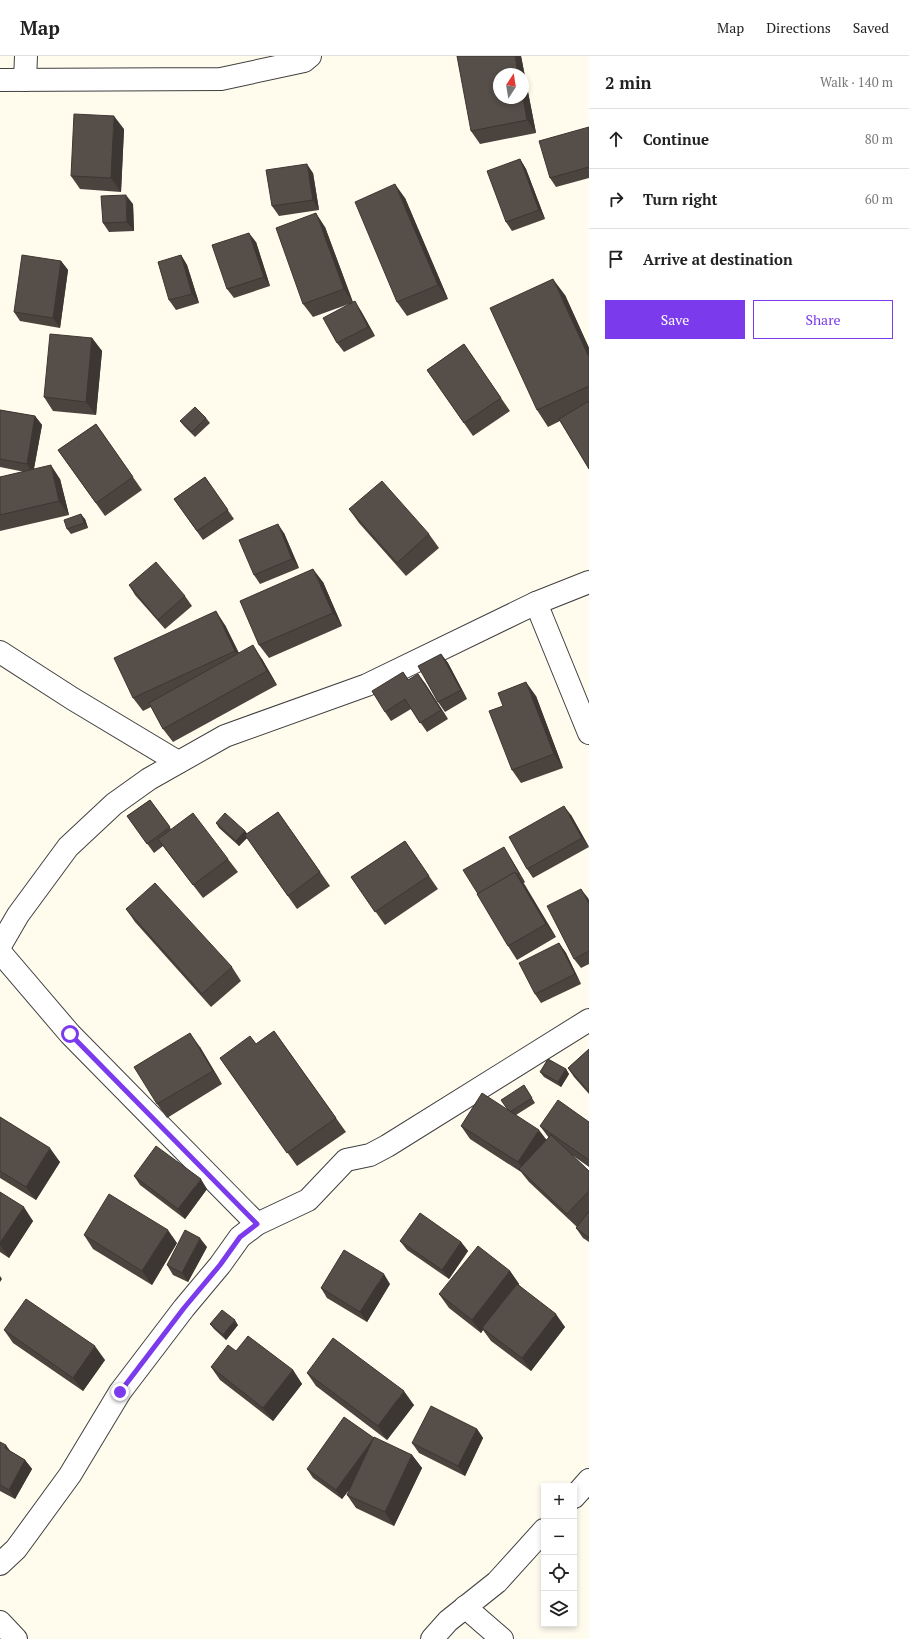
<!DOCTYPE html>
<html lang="en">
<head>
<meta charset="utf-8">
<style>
	body { margin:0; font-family:"PT Serif",serif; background:#f2f2f2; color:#222 }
	.controls { position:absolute; right:12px; bottom:12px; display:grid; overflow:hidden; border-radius:0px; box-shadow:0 2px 6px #0003 }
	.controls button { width:36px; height:36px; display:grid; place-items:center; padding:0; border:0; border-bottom:1px solid #e0e0e0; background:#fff; color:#222; font:20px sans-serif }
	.compass { position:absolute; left:493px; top:12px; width:36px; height:36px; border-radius:50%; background:#fff; box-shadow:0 2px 6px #0003; rotate:12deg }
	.stop { position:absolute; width:12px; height:12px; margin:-9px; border:3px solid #7c3aed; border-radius:50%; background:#fff }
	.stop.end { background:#7c3aed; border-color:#fff; box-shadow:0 1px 4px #0008 }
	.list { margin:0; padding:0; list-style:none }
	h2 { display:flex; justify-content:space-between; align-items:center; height:52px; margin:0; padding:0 16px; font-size:17px }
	h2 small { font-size:13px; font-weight:400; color:#767676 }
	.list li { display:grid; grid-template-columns:26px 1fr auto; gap:12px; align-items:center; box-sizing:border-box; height:60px; padding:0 16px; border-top:1px solid #e0e0e0 }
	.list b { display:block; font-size:15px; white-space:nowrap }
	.list em { font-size:13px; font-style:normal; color:#767676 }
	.actions { display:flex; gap:8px; padding:12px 16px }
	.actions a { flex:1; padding:9px 0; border:1px solid #7c3aed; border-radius:0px; text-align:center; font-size:14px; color:#7c3aed }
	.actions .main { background:#7c3aed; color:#fff }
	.icon { flex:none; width:22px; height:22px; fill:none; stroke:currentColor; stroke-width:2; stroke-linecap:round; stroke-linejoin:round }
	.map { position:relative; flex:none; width:589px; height:1583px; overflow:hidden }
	header { display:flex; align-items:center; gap:24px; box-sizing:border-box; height:56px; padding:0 20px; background:#fff; border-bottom:1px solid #e0e0e0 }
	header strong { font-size:19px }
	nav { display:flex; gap:22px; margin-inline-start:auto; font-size:14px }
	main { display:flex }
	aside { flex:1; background:#fff }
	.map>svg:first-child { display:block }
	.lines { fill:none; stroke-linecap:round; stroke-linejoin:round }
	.minor-casing { stroke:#404040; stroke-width:24 }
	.minor { stroke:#fff; stroke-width:22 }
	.wall { fill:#4a433e }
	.shaded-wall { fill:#3c3732 }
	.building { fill:#564e48; stroke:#3c3732 }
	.route { stroke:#7c3aed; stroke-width:5 }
</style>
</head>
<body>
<header>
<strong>Map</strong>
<nav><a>Map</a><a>Directions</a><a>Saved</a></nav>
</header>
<main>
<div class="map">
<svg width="589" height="1583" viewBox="0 0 589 1583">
	<rect width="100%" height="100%" fill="#fffbed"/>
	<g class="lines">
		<defs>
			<g id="minor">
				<path d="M0,24l221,-1 83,-18 6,-5"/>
				<path d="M25,24l1,-24"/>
				<path d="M536,547l53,130"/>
				<path d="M0,596l73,47 105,63"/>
				<path d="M0,890l18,-31 50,-68 46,-43 35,-25 76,-43 142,-51 169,-82 53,-21"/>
				<path d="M0,896l70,82 187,190"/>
				<path d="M574,1441l15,-17"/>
				<path d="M0,1508l16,-15 54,-74 50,-83 64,-84 36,-43 20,-28 17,-13 51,-24 38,-40 24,-5 17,-9 202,-126"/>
				<path d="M465,1551l37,32"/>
				<path d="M0,1566l16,17"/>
				<path d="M432,1583l16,-18 49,-39 47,-52"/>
			</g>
		</defs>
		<use href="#minor" class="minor-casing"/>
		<use href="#minor" class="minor"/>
	</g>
	<g class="wall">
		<path d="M521,0l15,77 -56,11 -9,-13z"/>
		<path d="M589,71v51l-33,9 -6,-9z"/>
		<path d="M124,73l-3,63 -41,-3 -9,-13z"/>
		<path d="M520,103l6,10 19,50 -33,12 -6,-9z"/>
		<path d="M313,117l6,37 -40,6 -7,-10z"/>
		<path d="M405,142l43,101 -41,17 -10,-14z"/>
		<path d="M133,148l1,27 -25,1 -6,-9z"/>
		<path d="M325,171l28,75 8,9 14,25 -31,16 -7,-9 12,-39 -36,13 -10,-13z"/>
		<path d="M256,186l14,44 -36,12 -7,-9z"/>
		<path d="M181,199l6,10 12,38 -23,7 -7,-10z"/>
		<path d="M61,205l7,9 -8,58 -40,-7 -6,-9z"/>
		<path d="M565,239l24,53v121l-29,-48 -12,6 -11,-17z"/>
		<path d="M92,282l10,13 -6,64 -43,-4 -9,-14z"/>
		<path d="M464,288l46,67 -37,25 -46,-66z"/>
		<path d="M0,354l35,6 7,9 -8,44 26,10 9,36 -69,16v-54l25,-5 -25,-5z"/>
		<path d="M206,362l4,5 -15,14 -11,-11 -4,-5z"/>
		<path d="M96,368l46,66 -37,26 -47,-66z"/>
		<path d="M205,421l29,42 -31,21 -29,-41z"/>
		<path d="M349,453l80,25 10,14 -33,28 -47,-53z"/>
		<path d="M85,463l3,9 -17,6 -4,-5z"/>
		<path d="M284,477l15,35 -39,16 -6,-9z"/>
		<path d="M323,526l19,44 -73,32 -10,-13z"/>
		<path d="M129,529l56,11 7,10 -27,23 -30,-34z"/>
		<path d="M225,569l14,28 23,6 15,26 -104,57 -10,-13 -12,-22 -8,4 -10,-13z"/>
		<path d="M441,598l7,9 19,36 -22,13 -7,-10z"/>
		<path d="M403,616l6,8 9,-6 30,45 -21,13 -16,-23 -20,12 -6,-9z"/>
		<path d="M536,640l27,72 -42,15 -9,-13 -9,-64z"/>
		<path d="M150,744l21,29 57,30 10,13 -35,26 -40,-52 -9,7 -27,-37z"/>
		<path d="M278,756l52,74 -33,23 -50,-71 -8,8 -20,-18 -3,-5 29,8 2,3z"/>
		<path d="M571,759l18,32 -56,31 -6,-9z"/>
		<path d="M405,785l33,48 -53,36 -34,-48z"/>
		<path d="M510,801l15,25 -2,2 33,53 -39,23 -9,-14z"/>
		<path d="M588,842l1,3v63l-8,4 -7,-9z"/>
		<path d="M126,853l106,58 9,14 -30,26 -76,-85z"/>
		<path d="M559,887l7,10 15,31 -40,19 -6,-9z"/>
		<path d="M274,975l72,101 -49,34 -77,-108 36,-14z"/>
		<path d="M200,991l22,37 -55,34 -10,-14z"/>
		<path d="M589,993v45l-15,-17 -6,-9z"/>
		<path d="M566,1013l3,5 -8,13 -17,-10 -4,-5z"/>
		<path d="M524,1029l11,18 -19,12 31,25 2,-2 -9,-12 49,-4v45l-17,-12 17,16v71l-6,-4 -7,-10 1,-1 -48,-45 -8,-10 -51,-33 -9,-13 47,-16z"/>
		<path d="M0,1061l60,45 -24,38 -36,-22z"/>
		<path d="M134,1120l73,13 -22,30 -45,-34z"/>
		<path d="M0,1136l33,29 -24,37 -9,-6z"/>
		<path d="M84,1179l93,8 -25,42 -59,-36z"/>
		<path d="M400,1185l61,1 7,9 -19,28 -42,-29z"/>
		<path d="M207,1191l-19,35 -15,-7 -6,-10z"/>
		<path d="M510,1215l9,13v1l46,42 -34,44 -40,-30 -8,-11 -2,3 -32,-25 -10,-14z"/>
		<path d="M390,1228l-23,38 -40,-24 -6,-10z"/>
		<path d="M210,1268l28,1 -12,15 -12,-11z"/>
		<path d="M4,1274l101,30 -22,31 -70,-48z"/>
		<path d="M236,1295l57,19 9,14 -29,37 -53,-41 -9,-13z"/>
		<path d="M307,1317l107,32 -27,35 -71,-54z"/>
		<path d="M477,1373l6,9 -18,38 -46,-23 -7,-10z"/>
		<path d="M374,1383l38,16 10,13 -28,58 -38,-18 -9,-13 3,-6 -8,10 -29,-21 -6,-9z"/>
		<path d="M0,1386l10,9 15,9 7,9 -17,30 -15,-8z"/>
	</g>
	<g class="shaded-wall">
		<path d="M515,0h6l15,77 -9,-13 -4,-22v-24h-5z"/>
		<path d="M114,60l10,13 -3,63 -10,-14z"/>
		<path d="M520,103l6,10 19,50 -6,-9z"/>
		<path d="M307,108l6,9 6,37 -6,-10z"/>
		<path d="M395,128l10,14 43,101 -10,-14z"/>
		<path d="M126,139l7,9 1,27 -7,-9z"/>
		<path d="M316,157l9,14 28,76 -9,-14z"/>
		<path d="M249,177l7,9 14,44 -6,-9z"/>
		<path d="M181,199l6,10 12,38 -7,-9z"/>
		<path d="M61,205l7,9 -8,58 -7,-10z"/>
		<path d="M553,223l12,16 24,53v9z"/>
		<path d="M355,245l6,10 14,25 -7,-9z"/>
		<path d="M92,282l10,13 -6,64 -10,-13z"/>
		<path d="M35,360l7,9 -9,48 -6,-9z"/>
		<path d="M51,409l9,14 9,36 -10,-14z"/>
		<path d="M81,458l4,5 3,9 -4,-5z"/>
		<path d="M278,468l6,9 15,35 -7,-9z"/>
		<path d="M313,513l10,13 19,44 -9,-13z"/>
		<path d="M216,555l9,14 19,39 -9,-13z"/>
		<path d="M253,589l9,14 15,26 -10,-14z"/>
		<path d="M441,598l7,9 19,36 -6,-9z"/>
		<path d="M418,618l7,9 23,36 -7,-9z"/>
		<path d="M526,626l10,14 27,72 -9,-14z"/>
		<path d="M564,750l7,9 18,32 -7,-9z"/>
		<path d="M245,775l4,5 -10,10 -3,-5z"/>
		<path d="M504,791l21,35 -6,-9z"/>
		<path d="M515,816l10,13 31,52 -10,-13z"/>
		<path d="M581,833l7,9 1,3v3z"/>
		<path d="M559,887l7,10 15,31 -6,-10z"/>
		<path d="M190,977l10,14 22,37 -9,-13z"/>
		<path d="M566,1013l3,5 -8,13 -3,-5z"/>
		<path d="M539,1074l10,13 -21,33 -10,-14z"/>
		<path d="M50,1092l10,14 -24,38 -10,-13z"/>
		<path d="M201,1123l6,10 -22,30 -7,-10z"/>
		<path d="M24,1151l9,14 -24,37 -9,-13v-2z"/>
		<path d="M168,1174l9,13 -25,42 -10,-14z"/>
		<path d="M200,1182l7,9 -19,35 -6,-9z"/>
		<path d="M461,1186l7,9 -19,28 -7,-9z"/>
		<path d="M510,1215l9,13 -35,45 -2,-1 1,2 -2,3 -9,-13z"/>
		<path d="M384,1218l6,10 -23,38 -7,-10z"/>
		<path d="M0,1220l2,3 -2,3z"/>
		<path d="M556,1258l9,13 -34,44 -9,-13z"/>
		<path d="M235,1264l3,5 -12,15 -3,-5z"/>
		<path d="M95,1290l10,14 -22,31 -10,-13z"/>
		<path d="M293,1314l9,14 -29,37 -10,-13z"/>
		<path d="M404,1335l10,14 -27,35 -9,-14z"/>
		<path d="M477,1373l6,9 -18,38 -7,-10z"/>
		<path d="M374,1382l6,10 -38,51 -6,-9z"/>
		<path d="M6,1389l7,10 -8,-7z"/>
		<path d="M412,1399l10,13 -28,58 -9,-14z"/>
		<path d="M25,1404l7,9 -17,30 -6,-9z"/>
	</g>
	<g class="building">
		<path d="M457,0h58l3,18h-19v24h24l4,22 -56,11z"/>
		<path d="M74,58l40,2 -3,62 -40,-2z"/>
		<path d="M589,71v40l-39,11 -11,-37z"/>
		<path d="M520,103l19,51 -33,12 -19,-51z"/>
		<path d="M307,108l6,36 -41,6 -6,-36z"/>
		<path d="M395,128l43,101 -41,17 -42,-100z"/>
		<path d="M126,139l1,27 -24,1 -2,-27z"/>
		<path d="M316,157l28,76 -41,15 -27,-76z"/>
		<path d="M249,177l15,44 -37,12 -15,-44z"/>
		<path d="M22,199l39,6 -8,57 -39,-6z"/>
		<path d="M181,199l11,39 -23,6 -11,-38z"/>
		<path d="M553,223l36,78v29l-52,24 -47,-102z"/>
		<path d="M355,245l13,26 -31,16 -14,-25z"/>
		<path d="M50,278l42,4 -6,64 -42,-5z"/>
		<path d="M464,288l37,54 -37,25 -37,-53z"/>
		<path d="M589,345v68l-30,-50z"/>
		<path d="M195,351l11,11 -14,14 -12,-11z"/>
		<path d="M0,354l35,6 -8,48 -27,-5z"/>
		<path d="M96,368l37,53 -37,26 -38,-53z"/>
		<path d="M51,409l8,36 -59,14v-38z"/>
		<path d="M205,421l23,33 -31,21 -23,-32z"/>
		<path d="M382,425l47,53 -32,29 -48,-54z"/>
		<path d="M81,458l3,9 -17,6 -3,-9z"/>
		<path d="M278,468l14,35 -38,16 -15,-35z"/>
		<path d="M156,506l29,34 -27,24 -29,-35z"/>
		<path d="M313,513l20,44 -74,32 -19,-44z"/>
		<path d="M216,555l19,40 -102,47 -19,-40z"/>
		<path d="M253,589l14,26 -104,58 -14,-26z"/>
		<path d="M441,598l20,36 -23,12 -20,-36z"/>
		<path d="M403,616l5,8 10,-6 23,36 -21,13 -15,-24 -20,13 -13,-21z"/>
		<path d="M526,626l28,72 -42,16 -23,-59 14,-5 -5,-13z"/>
		<path d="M150,744l20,27 -23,17 -20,-28z"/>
		<path d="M564,750l18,32 -55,31 -18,-32z"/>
		<path d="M278,756l42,60 -32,24 -43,-61z"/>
		<path d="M193,757l35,46 -35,26 -35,-46z"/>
		<path d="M225,757l20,18 -9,10 -20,-18z"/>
		<path d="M405,785l24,35 -54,36 -24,-35z"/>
		<path d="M504,791l15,26 -2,1 -2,-2 -37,22 -15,-24z"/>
		<path d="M515,816l31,52 -38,22 -31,-52z"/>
		<path d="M155,827l77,84 -30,27 -76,-85z"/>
		<path d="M581,833l8,15v47l-15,8 -27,-53z"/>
		<path d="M559,887l16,31 -40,20 -16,-31z"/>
		<path d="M274,975l62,87 -49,35 -67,-95 30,-22 6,8z"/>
		<path d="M190,977l23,38 -56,33 -23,-37z"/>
		<path d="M589,993v43l-21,-24z"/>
		<path d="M548,1003l18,10 -8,13 -18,-10z"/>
		<path d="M524,1029l8,13 -22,14 -2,-2 -7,-10z"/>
		<path d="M482,1037l57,37 -21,32 -57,-36z"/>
		<path d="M558,1044l31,22v38l-49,-34z"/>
		<path d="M0,1061l50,31 -24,39 -26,-16z"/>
		<path d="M551,1079l38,36v20l-22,23 -48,-45z"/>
		<path d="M156,1090l45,33 -23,30 -44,-33z"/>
		<path d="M0,1136l24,15 -24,36z"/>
		<path d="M109,1138l59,36 -26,41 -58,-36z"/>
		<path d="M589,1155v27l-13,-10z"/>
		<path d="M420,1157l41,29 -19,28 -42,-29z"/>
		<path d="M185,1174l15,8 -18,35 -15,-8z"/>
		<path d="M478,1190l32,25 -38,49 -33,-26z"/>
		<path d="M344,1194l40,24 -24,38 -39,-24z"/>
		<path d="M517,1228l39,30 -34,44 -40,-30z"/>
		<path d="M26,1243l69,47 -22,32 -69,-48z"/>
		<path d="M222,1254l13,10 -12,15 -13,-11z"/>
		<path d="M248,1280l45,34 -30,38 -52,-41 17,-22 8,6z"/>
		<path d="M333,1282l71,53 -26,35 -71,-53z"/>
		<path d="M431,1350l46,23 -19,37 -46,-23z"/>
		<path d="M344,1361l30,21 -38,52 -29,-21z"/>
		<path d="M374,1381l38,18 -27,57 -38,-17z"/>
		<path d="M0,1386l6,3 -1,3 20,12 -16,30 -9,-5z"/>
	</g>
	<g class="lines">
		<path class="route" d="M70,978l187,190 -17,13 -20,28 -36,43 -64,84"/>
	</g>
</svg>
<div class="controls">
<button>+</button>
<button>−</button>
<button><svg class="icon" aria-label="locate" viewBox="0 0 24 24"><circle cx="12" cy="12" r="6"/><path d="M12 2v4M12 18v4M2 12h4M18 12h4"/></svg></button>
<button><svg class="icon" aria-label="layers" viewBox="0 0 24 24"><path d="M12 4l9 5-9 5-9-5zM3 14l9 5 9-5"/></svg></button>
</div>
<svg class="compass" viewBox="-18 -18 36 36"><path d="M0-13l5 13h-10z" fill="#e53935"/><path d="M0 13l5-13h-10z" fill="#767676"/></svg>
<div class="stop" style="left:70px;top:978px"></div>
<div class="stop end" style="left:120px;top:1336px"></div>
</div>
<aside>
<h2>2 min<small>Walk · 140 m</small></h2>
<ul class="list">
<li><svg class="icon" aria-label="ahead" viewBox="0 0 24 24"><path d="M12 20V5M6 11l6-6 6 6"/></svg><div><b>Continue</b></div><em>80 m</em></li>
<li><svg class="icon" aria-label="right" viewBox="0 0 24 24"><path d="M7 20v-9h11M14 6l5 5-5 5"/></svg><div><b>Turn right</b></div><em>60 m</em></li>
<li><svg class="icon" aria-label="arrive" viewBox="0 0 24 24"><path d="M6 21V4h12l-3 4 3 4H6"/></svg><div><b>Arrive at destination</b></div></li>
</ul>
<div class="actions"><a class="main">Save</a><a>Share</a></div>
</aside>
</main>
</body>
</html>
